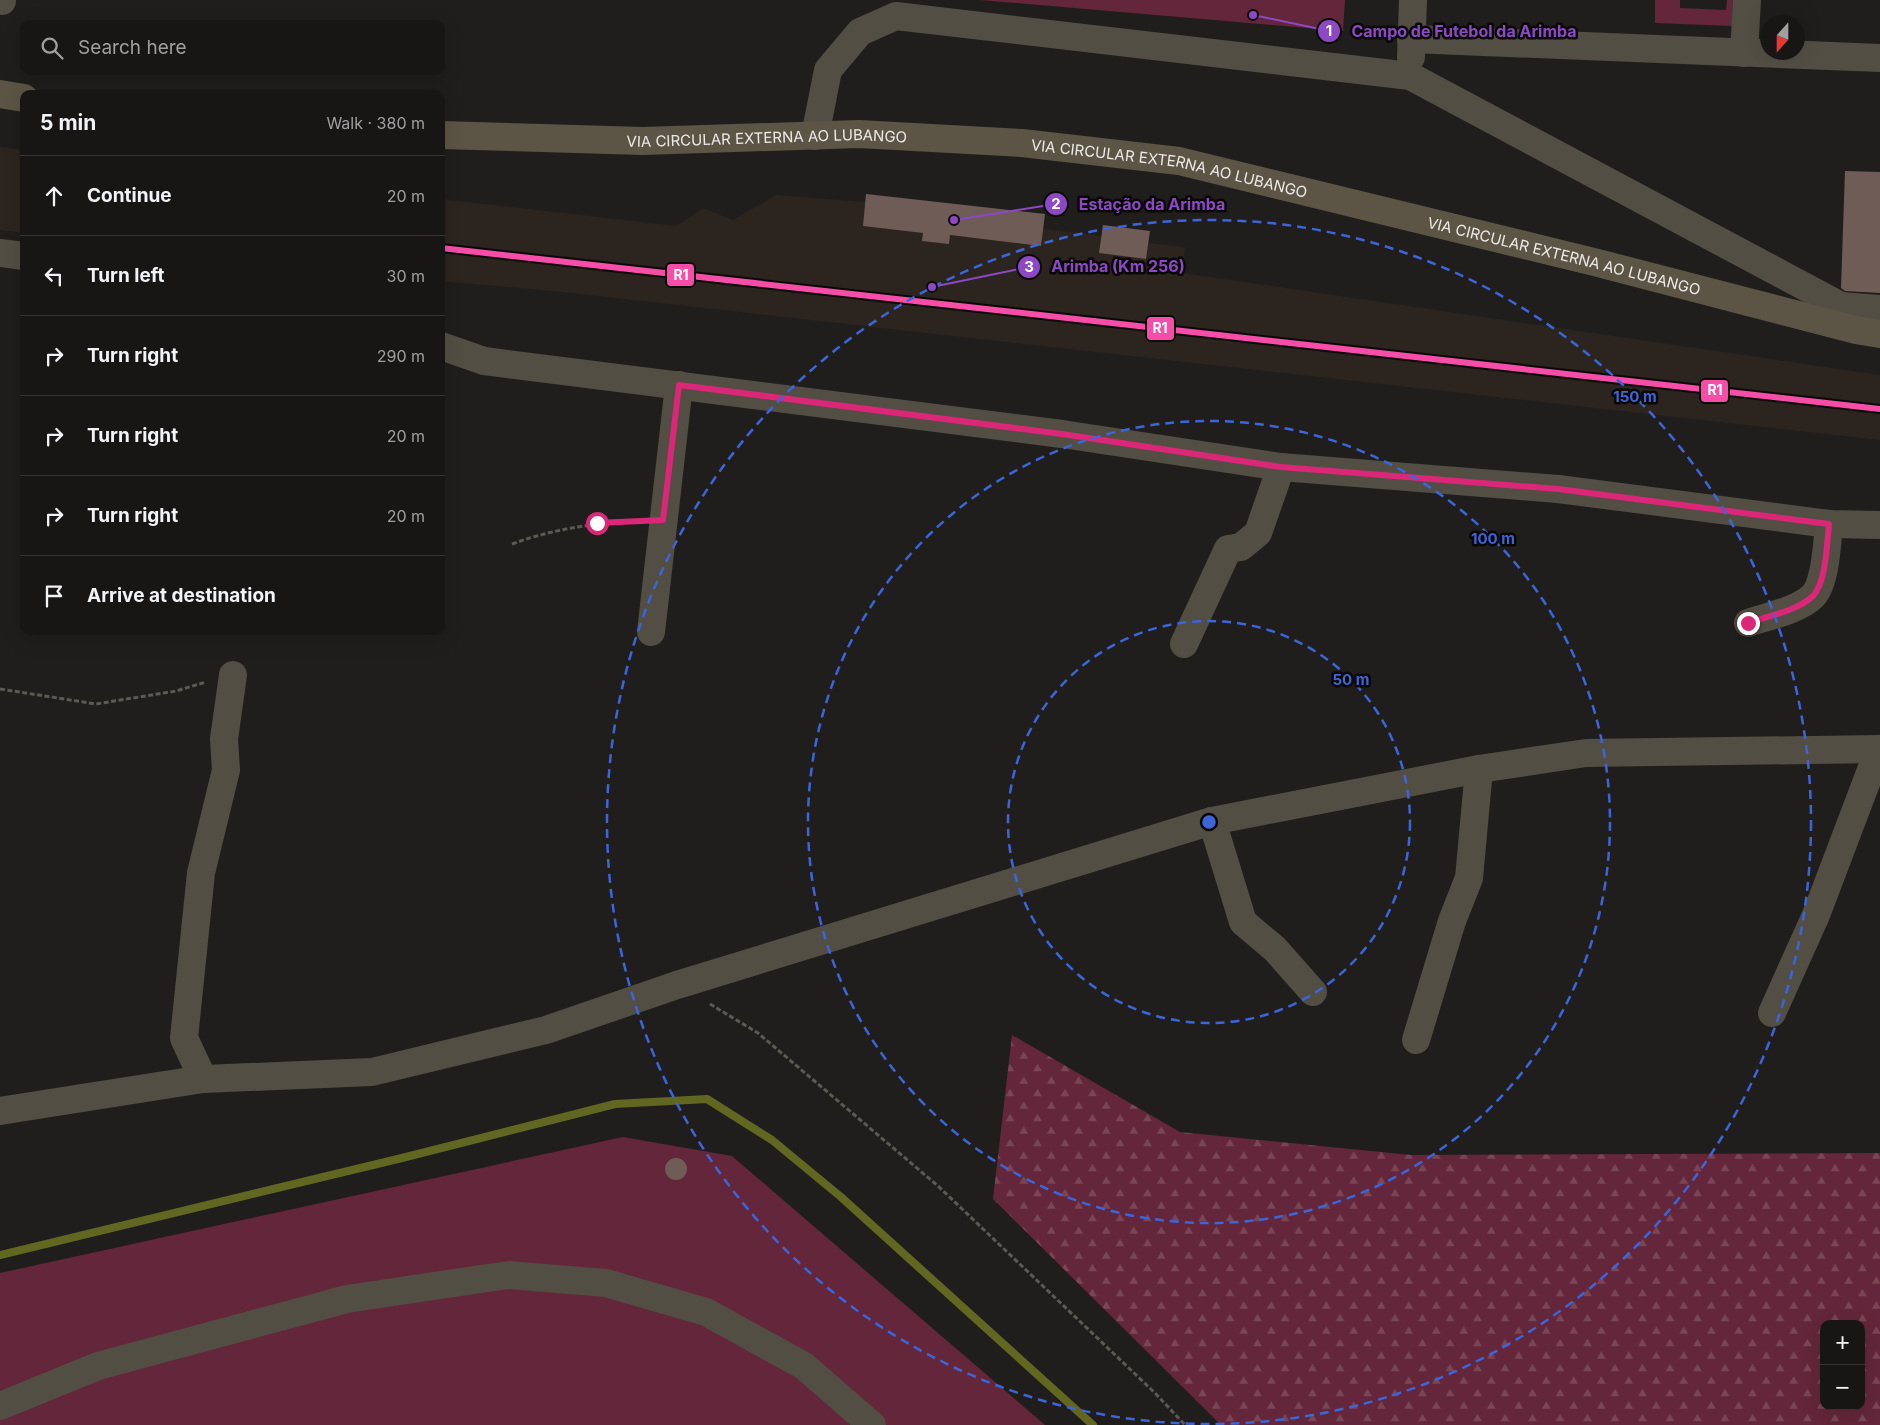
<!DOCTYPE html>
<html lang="en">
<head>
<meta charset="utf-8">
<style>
	body { margin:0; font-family:Inter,sans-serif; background:#252322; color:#f1f3f6 }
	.controls { position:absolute; right:15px; bottom:15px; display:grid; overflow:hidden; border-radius:10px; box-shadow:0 5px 20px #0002 }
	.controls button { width:45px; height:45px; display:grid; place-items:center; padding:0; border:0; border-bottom:1px solid #363534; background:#181615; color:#f1f3f6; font:25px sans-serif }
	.compass { position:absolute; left:1760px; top:15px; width:45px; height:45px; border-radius:50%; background:#181615; box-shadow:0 5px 20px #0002; rotate:201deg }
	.stop { position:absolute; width:15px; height:15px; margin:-11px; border:4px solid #db2777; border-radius:50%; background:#fff }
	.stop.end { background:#db2777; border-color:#fff; box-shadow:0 1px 5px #0008 }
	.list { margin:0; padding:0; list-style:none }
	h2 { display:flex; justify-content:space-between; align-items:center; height:65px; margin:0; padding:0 20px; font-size:21px }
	h2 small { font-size:16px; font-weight:400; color:#9f9fa0 }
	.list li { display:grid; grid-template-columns:32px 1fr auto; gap:15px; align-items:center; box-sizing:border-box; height:80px; padding:0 20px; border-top:1px solid #363534 }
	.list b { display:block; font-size:19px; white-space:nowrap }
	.list em { font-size:16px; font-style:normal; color:#9f9fa0 }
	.icon { flex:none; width:28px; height:28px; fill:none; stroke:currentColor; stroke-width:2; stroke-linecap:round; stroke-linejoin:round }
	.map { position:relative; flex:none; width:1880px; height:1425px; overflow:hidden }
	.search { position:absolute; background:#181615; box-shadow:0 5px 20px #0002; left:20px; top:20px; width:425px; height:55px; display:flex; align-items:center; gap:12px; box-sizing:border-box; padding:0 18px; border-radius:10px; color:#9f9fa0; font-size:19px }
	.panel { position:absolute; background:#181615; box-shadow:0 5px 20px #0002; left:20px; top:90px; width:425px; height:545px; border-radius:10px }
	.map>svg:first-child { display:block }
	.built { fill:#2c241f }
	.grass { fill:#63263a }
	.forest { fill:url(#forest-firs); fill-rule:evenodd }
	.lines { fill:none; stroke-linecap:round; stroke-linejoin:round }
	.stream { stroke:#616721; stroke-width:8 }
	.building { fill:#6f5c57 }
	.path { stroke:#5c5952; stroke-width:3; stroke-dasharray:5 2.5; stroke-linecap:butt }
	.minor { stroke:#524e44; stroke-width:28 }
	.major { stroke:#5c5445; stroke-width:28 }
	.rail-1-casing { stroke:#0a0807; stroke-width:10 }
	.rail-1 { stroke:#f54da8; stroke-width:6 }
	.route { stroke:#db2777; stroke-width:6 }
	.ring { fill:none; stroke:#3c65da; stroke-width:2.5; stroke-dasharray:9 6 }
	.labels { text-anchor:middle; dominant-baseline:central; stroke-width:5; stroke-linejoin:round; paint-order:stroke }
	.street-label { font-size:15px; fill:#ece9e7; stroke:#0a0807 }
	.centre { fill:#3c65da; stroke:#0a0807; stroke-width:2.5 }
	.ring-label { font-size:15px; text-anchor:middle; font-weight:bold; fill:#3c65da; stroke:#0a0807; stroke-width:5; stroke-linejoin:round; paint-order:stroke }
	.leader { fill:none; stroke:#8c48c5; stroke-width:2 }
	.callout-dot { fill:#8c48c5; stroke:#0a0807; stroke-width:2 }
	.mark-label { font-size:15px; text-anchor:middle; font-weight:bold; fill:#fff }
	.callout-label { font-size:16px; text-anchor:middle; font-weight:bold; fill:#8c48c5; stroke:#0a0807; stroke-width:5; stroke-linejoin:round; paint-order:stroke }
	.line-badge { stroke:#0a0807; stroke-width:2 }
	.badge-label { font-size:14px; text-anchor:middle; font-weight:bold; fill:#fff }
</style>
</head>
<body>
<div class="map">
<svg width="1880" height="1425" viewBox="0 0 1880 1425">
	<defs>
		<pattern id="forest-firs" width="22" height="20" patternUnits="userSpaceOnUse" patternTransform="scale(1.25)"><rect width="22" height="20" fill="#63263a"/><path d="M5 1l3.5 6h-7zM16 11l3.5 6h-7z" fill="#7a4656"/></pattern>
	</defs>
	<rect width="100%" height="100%" fill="#201e1c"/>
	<g class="built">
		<path d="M0,147l24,3v83l-24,-3z"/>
		<path d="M866,194l179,20 -2,15 59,7 -2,17 46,6 2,-16 37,4 -2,26 697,102v65l-1327,-149 -112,-10v-82l236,27 26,-18 30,12 43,-25 89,7z"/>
	</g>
	<g class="grass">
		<path d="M980,0h365l-2,31z"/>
		<path d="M1655,0h25v8l46,2 1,-10h6l-1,26 -77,-3z"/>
		<path d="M623,1137l109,19 313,269h-1045v-152z"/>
	</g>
	<path class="forest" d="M1012,1035l168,97 231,23 469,-2v272h-659l-228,-226zM1824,1324h37v82h-37z"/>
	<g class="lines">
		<path class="stream" d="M0,1255l402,-97 213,-54 92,-5 65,41 69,57 252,228"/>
	</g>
	<g class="building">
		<path d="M1845,171l35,1v121l-35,-2 -4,-3z"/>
		<path d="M866,194l179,20 -4,32 -91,-11 -1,9 -27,-3 1,-8 -60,-7z"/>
		<path d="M1103,225l47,6 -4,28 -47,-6z"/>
		<circle cx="676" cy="1169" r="11"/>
	</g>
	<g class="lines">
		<g class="path">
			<path d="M512,544c41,-15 82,-21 126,-23"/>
			<path d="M0,689l96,15 80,-13 30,-9"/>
			<path d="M710,1004l48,29 180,153 217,207 30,32"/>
		</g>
		<g class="minor">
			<path d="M2,1v-1"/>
			<path d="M1411,39l469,19"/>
			<path d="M1744,53l3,-53"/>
			<path d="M1411,57l2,-57"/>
			<path d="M815,136l13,-66 32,-38 36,-16 514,60 431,230 39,3"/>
			<path d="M0,253l24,3"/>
			<path d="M441,346l43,15 578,73 219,33 277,22 271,35 51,1"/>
			<path d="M1748,623c20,-7 49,-12 65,-27 13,-14 14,-53 16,-72"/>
			<path d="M651,632l28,-247"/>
			<path d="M1184,644l44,-95 13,-2 17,-14 23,-66"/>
			<path d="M1212,821l31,101 32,27 38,43"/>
			<path d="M1772,1013l44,-98 63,-166"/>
			<path d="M1416,1040l36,-119 17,-43 10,-109"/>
			<path d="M203,1079l-19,-41 17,-165 25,-103 -2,-31 9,-64"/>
			<path d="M0,1111l203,-32 169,-7 174,-42 131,-45 535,-164 267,-52 107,-16 294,-4"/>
			<path d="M0,1406l98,-40 249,-67 161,-24 98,8 100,29 98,54 68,59"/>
		</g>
		<g class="major">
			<path d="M0,94l24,4"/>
			<path id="s1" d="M441,135l202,6 216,-7 163,9 157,18 415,101 262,68 24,4"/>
		</g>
		<defs>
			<path id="rail-1" d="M441,248l1439,161"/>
		</defs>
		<use href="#rail-1" class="rail-1-casing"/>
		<use href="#rail-1" class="rail-1"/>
	</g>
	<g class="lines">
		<path class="route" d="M597,523l66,-3 16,-135 383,49 219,33 277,22 271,35c-2,19 -3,59 -16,72 -16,15 -45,20 -65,27"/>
	</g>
	<g class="ring">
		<circle cx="1209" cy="822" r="201"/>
		<circle cx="1209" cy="822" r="401"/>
		<circle cx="1209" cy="822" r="602"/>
	</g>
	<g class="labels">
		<g class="street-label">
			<text stroke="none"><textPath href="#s1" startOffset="326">VIA CIRCULAR EXTERNA AO LUBANGO</textPath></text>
			<text stroke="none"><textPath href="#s1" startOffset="731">VIA CIRCULAR EXTERNA AO LUBANGO</textPath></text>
			<text stroke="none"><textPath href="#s1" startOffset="1136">VIA CIRCULAR EXTERNA AO LUBANGO</textPath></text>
		</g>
	</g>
	<circle cx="1209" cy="822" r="8" class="centre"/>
	<g class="ring-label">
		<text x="1635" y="402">150 m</text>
		<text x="1493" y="544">100 m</text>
		<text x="1351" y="685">50 m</text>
	</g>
	<path class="leader" d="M1253 15L1329 31M954 220L1056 204M932 287L1029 267"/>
	<g class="callout-dot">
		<circle cx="1253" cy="15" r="5"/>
		<circle cx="954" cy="220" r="5"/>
		<circle cx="932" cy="287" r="5"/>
		<circle cx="1329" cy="31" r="12"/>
		<circle cx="1056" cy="204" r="12"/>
		<circle cx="1029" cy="267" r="12"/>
	</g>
	<g class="mark-label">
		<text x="1329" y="36">1</text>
		<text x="1056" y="209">2</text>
		<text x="1029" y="272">3</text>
	</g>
	<g class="callout-label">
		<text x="1464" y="37">Campo de Futebol da Arimba</text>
		<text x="1152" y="210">Estação da Arimba</text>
		<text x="1118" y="272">Arimba (Km 256)</text>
	</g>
	<g class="line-badge">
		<rect x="666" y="263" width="29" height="24" rx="5" fill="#f54da8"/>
		<rect x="1146" y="316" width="29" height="25" rx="5" fill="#f54da8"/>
		<rect x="1700" y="379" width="29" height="24" rx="5" fill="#f54da8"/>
	</g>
	<g class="badge-label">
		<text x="681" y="280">R1</text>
		<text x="1160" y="333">R1</text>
		<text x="1715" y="395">R1</text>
	</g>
</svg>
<div class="controls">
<button>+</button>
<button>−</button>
</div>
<svg class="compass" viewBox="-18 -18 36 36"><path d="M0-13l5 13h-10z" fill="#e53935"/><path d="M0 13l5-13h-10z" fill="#9f9fa0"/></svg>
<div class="stop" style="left:597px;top:523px"></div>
<div class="stop end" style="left:1748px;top:623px"></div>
<div class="search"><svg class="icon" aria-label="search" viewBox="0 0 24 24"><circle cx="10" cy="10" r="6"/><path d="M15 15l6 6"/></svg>Search here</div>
<section class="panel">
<h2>5 min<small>Walk · 380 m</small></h2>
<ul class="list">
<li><svg class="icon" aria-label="ahead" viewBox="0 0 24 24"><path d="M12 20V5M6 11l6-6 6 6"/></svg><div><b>Continue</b></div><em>20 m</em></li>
<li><svg class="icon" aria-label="left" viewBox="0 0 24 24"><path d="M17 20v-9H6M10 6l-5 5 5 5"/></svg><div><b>Turn left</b></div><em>30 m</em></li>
<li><svg class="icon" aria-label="right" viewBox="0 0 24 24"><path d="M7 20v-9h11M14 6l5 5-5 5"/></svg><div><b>Turn right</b></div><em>290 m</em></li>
<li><svg class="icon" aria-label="right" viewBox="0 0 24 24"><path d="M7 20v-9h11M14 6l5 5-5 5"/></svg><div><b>Turn right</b></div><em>20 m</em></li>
<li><svg class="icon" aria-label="right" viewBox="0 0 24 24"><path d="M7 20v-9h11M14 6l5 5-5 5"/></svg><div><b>Turn right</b></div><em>20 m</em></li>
<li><svg class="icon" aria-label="arrive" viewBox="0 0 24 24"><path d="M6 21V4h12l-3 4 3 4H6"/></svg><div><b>Arrive at destination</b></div></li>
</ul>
</section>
</div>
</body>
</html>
